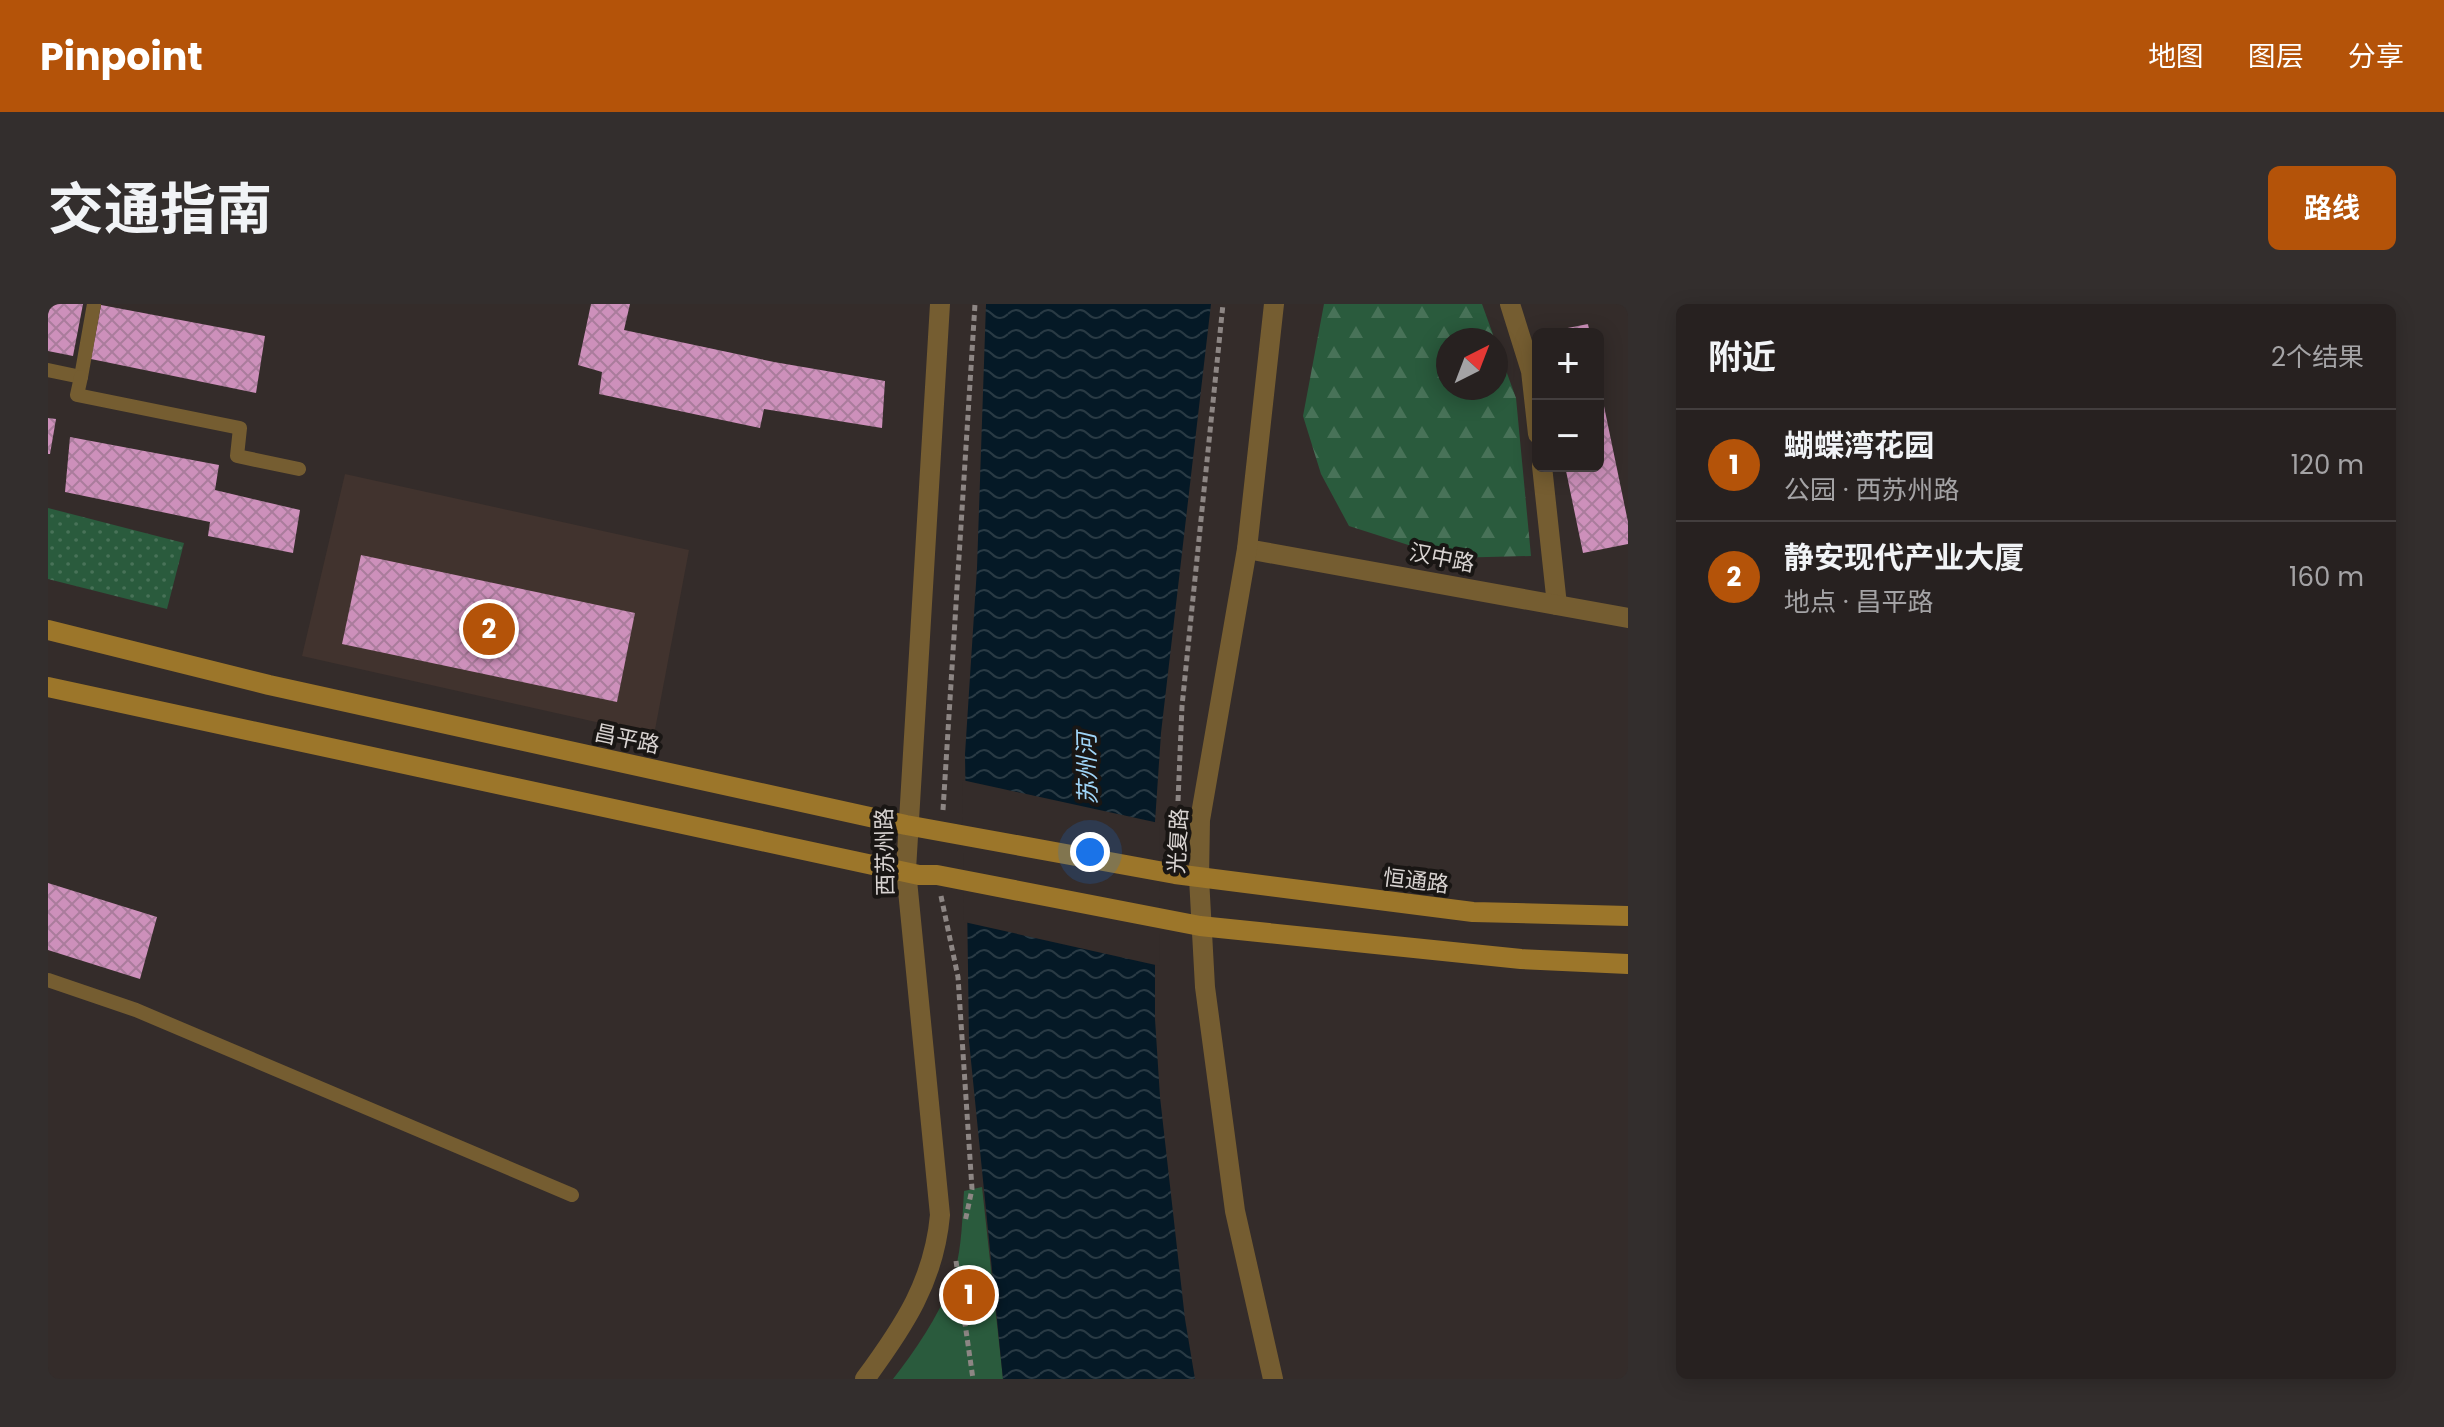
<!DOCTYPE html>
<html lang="zh">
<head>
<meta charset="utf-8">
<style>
	body { margin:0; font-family:Poppins,"Noto Sans SC",sans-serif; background:#332e2d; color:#f1f3f6 }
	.controls { position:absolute; right:24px; top:24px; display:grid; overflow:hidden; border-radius:12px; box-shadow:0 4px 20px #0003 }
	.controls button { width:72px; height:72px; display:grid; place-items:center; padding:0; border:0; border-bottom:2px solid #433e3e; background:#272120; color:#f1f3f6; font:40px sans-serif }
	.compass { position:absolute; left:1388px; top:24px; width:72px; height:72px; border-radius:50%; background:#272120; box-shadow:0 4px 20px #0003; rotate:42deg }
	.you { position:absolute; left:1042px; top:548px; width:28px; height:28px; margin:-20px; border:6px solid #fff; border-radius:50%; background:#1a73e8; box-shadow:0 0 0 12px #1a73e833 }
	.badge { display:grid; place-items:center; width:52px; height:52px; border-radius:50%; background:#b45309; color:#fff; font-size:26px; font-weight:700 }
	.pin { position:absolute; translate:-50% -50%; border:4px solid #fff; box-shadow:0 2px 8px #0006 }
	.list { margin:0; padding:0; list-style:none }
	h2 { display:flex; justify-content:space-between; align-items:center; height:104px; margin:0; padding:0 32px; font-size:34px }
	h2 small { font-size:26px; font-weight:400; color:#a4a3a5 }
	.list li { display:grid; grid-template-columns:52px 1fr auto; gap:24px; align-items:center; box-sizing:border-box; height:112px; padding:0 32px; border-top:2px solid #433e3e }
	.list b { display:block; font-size:30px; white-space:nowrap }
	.list p { margin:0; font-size:26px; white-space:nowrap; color:#a4a3a5 }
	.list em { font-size:26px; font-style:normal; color:#a4a3a5 }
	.map { position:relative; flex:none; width:1580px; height:1075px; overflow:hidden; border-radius:12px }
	header { display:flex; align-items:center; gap:48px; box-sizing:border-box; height:112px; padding:0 40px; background:#b45309; color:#fff }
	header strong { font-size:38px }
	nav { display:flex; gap:44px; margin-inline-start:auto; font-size:28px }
	.intro { display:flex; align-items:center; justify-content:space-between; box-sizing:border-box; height:192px; padding:0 48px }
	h1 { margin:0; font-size:56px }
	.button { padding:20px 36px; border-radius:12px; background:#b45309; color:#fff; font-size:28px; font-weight:700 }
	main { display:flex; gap:48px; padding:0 48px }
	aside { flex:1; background:#272120; border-radius:12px; box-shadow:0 4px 20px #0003 }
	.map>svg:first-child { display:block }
	.built { fill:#41332e }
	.grass { fill:url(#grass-dots) }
	.forest { fill:url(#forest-firs) }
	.green { fill:#2a5b3d }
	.water { fill:url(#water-waves) }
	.pier { fill:#342c2a }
	.building { fill:url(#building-cross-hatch) }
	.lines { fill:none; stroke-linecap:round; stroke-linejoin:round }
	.path { stroke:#8d8684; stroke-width:5; stroke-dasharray:6 4; stroke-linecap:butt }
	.lane { stroke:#755d31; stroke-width:14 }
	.street { stroke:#755d31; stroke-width:20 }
	.secondary { stroke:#9c762a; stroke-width:20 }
	.labels { text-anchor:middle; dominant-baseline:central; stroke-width:8; stroke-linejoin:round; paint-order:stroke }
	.street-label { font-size:22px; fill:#d8d3d1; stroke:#191614 }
	.water-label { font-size:24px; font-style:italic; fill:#9fd4f7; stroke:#191614 }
</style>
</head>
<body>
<header>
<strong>Pinpoint</strong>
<nav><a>地图</a><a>图层</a><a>分享</a></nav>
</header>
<div class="intro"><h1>交通指南</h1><a class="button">路线</a></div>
<main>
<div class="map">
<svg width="1580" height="1075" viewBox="0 0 1580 1075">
	<defs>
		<pattern id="grass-dots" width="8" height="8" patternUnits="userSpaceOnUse" patternTransform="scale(2)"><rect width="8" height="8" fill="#2a5b3d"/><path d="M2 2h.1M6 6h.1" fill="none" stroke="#487258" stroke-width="1.8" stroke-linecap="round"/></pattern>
		<pattern id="forest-firs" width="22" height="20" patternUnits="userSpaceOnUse" patternTransform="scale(2)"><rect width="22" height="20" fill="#2a5b3d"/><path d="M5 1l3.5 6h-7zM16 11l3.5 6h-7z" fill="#487258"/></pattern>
		<pattern id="water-waves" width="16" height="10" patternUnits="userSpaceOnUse" patternTransform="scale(2)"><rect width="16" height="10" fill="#051926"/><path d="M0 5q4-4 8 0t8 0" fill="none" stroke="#293a44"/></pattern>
		<pattern id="building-cross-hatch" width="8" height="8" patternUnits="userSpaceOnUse" patternTransform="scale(2)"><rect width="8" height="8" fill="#cd90bb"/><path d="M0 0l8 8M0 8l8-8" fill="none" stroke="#aa7c9c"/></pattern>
	</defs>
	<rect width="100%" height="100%" fill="#342c2a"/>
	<path class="built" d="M297,170l344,76 -35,185 -352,-79z"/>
	<path class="grass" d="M0,204l136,35 -17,66 -119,-30z"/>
	<path class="forest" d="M1276,0h158l13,36h-47v48h48v-45l20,55 15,158 -82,2 -100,-32 -28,-52 -18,-58z"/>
	<path class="green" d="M934,883l21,192h-110c22,-28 45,-62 58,-96 11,-28 11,-62 13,-92z"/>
	<path class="water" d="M938,0h225l-50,429 -6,89v197l5,78 25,222 10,60h-192l-34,-338 -4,-287 12,-186z"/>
	<path class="pier" d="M914,476l197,43 1,143 -196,-44z"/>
	<g class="building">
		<path d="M0,0h35l-10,52 -25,-5z"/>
		<path d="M543,0h39l-6,26 150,32 111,19 -3,47 -118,-19 -4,19 -161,-34 3,-22 -24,-7z"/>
		<path d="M53,1l164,31 -9,57 -165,-34z"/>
		<path d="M1540,20l2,10h-48v-1z"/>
		<path d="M1551,78l29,140v22l-45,9 -18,-87h33z"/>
		<path d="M0,114l8,1 -6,35h-2z"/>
		<path d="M22,133l149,28 -4,25 85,20 -7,43 -85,-17 2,-14 -145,-30z"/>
		<path d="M313,251l274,58 -18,89 -275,-58z"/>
		<path d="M0,579l109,34 -17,62 -92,-29z"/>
	</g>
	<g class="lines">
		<g class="path">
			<path d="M1130,497l4,-95 41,-402"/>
			<path d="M895,506l32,-506"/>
			<path d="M893,592l17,81 14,212 -7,33"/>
			<path d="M908,957l17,118"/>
		</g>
		<g class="lane">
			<path d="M0,66l33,7 13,-73"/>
			<path d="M33,73l-4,18 163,33 -3,28 62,13"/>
			<path d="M0,676l88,30 436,185"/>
		</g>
		<g class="street">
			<path d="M1462,0l21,67 7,63"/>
			<path d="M1494,162l15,139"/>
			<path d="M1199,245l381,69"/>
			<path d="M817,1075c39,-53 69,-98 75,-164l-34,-345 34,-566"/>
			<path d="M1225,1075l-38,-168 -30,-224 -6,-109 1,-58 47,-271 27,-245"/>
		</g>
		<g class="secondary">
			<path d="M0,326l221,55 637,140 269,49 298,38 155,4"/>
			<path d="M0,383l871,188h18l263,51 321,33 107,5"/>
		</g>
	</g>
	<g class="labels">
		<g class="street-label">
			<text transform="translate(1394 254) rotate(11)">汉中路</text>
			<text transform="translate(579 435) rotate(12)">昌平路</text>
			<text transform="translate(1130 537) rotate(-87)">光复路</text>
			<text transform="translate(837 548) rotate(-91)">西苏州路</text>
			<text transform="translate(1368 577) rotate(7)">恒通路</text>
		</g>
		<g class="water-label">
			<text transform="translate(1039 465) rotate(-91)">苏州河</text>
		</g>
	</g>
</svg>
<div class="controls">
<button>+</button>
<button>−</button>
</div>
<svg class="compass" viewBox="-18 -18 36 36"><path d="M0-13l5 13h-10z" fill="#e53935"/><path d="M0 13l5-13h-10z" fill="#a4a3a5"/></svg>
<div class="you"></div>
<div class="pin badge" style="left:921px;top:991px">1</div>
<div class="pin badge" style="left:441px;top:325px">2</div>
</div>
<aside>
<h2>附近<small>2个结果</small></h2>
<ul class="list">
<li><span class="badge">1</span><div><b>蝴蝶湾花园</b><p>公园 · 西苏州路</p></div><em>120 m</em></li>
<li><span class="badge">2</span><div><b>静安现代产业大厦</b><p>地点 · 昌平路</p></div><em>160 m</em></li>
</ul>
</aside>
</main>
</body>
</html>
